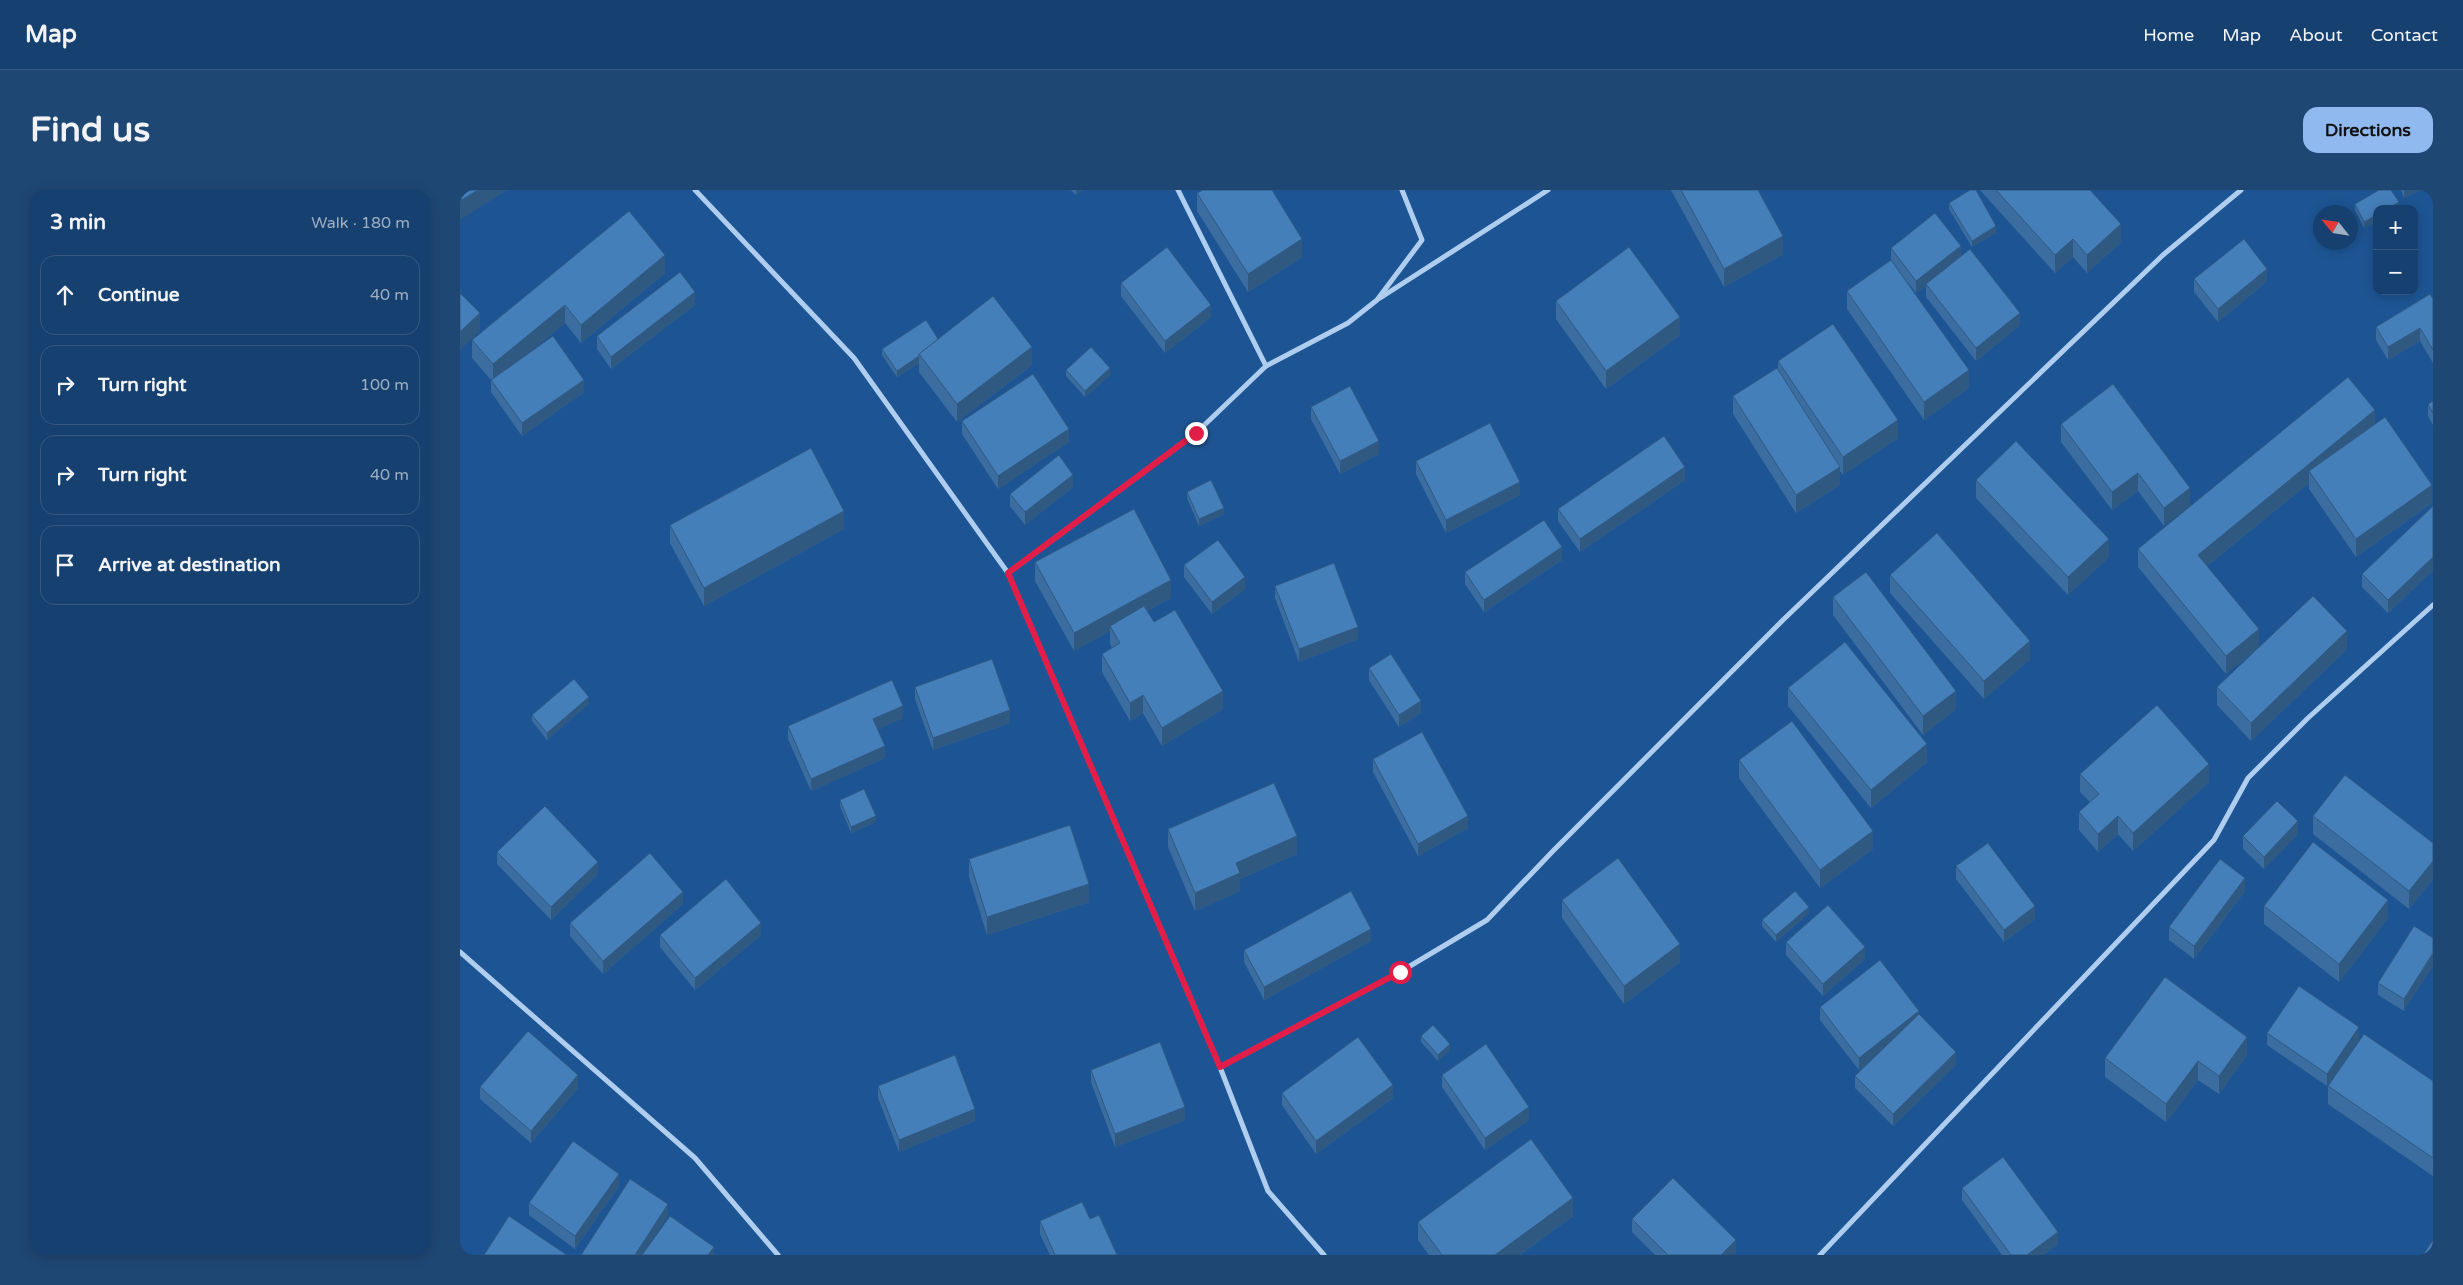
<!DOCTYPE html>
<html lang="en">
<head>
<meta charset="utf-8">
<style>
	body { margin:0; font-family:"Varela Round",sans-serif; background:#1f4774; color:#f1f3f6 }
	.controls { position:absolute; right:15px; top:15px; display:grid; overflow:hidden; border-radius:10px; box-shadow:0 2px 12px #0003 }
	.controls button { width:45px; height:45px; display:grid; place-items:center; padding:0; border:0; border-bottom:1px solid #355982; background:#16406f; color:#f1f3f6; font:25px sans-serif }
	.compass { position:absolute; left:1853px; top:15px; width:45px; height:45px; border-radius:50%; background:#16406f; box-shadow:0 2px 12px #0003; rotate:300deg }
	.stop { position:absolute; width:15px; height:15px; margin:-11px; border:4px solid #e11d48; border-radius:50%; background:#fff }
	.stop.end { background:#e11d48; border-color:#fff; box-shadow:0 1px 5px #0008 }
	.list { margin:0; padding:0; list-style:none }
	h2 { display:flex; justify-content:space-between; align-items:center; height:65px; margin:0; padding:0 20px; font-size:21px }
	h2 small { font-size:16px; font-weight:400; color:#9eafc3 }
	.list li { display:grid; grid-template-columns:32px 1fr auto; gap:15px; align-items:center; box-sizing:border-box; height:80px; margin:0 10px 10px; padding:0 10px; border:1px solid #355982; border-radius:15px }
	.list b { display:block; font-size:19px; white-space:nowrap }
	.list em { font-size:16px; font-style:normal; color:#9eafc3 }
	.icon { flex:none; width:28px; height:28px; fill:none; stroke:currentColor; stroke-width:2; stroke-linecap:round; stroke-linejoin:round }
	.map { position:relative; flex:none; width:1973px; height:1065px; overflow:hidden; border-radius:15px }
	header { display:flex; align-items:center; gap:30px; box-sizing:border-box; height:70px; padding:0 25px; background:#16406f; border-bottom:1px solid #355982 }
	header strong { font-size:24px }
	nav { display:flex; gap:28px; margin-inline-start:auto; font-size:18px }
	.intro { display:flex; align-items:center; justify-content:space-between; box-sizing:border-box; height:120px; padding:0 30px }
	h1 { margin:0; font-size:35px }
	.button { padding:12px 22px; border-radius:15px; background:#90b9f0; color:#111; font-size:18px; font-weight:700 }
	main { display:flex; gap:30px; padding:0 30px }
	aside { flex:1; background:#16406f; border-radius:15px; box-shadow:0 2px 12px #0003 }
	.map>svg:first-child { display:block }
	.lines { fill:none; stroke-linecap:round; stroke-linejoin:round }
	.street { stroke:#afceef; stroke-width:5 }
	.wall { fill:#3b6da0 }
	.shaded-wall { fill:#305982 }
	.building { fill:#457fba; stroke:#305982 }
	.route { stroke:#e11d48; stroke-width:6 }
</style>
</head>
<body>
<header>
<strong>Map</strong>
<nav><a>Home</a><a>Map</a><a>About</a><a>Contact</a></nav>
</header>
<div class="intro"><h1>Find us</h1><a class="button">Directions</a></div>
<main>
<aside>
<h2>3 min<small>Walk · 180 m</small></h2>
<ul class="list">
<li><svg class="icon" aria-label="ahead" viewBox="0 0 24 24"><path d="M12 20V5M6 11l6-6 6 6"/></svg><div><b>Continue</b></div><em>40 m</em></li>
<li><svg class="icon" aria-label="right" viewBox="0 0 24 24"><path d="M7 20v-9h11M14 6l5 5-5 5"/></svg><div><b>Turn right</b></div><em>100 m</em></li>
<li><svg class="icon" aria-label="right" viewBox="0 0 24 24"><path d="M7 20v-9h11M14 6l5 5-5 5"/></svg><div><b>Turn right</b></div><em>40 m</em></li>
<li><svg class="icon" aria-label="arrive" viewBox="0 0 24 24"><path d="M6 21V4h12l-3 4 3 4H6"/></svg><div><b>Arrive at destination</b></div></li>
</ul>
</aside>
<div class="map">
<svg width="1973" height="1065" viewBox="0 0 1973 1065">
	<rect width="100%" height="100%" fill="#1d5594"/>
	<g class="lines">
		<g class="street">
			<path d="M235,0l159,168 154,215 212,494 48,124 56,64"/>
			<path d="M718,0l88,176"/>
			<path d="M920,108l168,-108"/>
			<path d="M548,383l188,-140 70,-67 82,-43 29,-23 45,-60 -20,-50"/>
			<path d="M0,762l235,206 83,97"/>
			<path d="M760,877l180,-95 87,-52 66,-69 230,-231 380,-365 78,-65"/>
			<path d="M1360,1065l394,-415 34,-62 60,-60 125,-113"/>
		</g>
	</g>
	<g class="wall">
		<path d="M611,0h11l-6,5z"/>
		<path d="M1211,0h87l25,64 -59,33z"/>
		<path d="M1520,0h110l31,52 -34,31 -14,-16 -18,16z"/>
		<path d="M1941,0h20l-17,8z"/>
		<path d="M737,3l105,64 -54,35 -51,-81z"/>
		<path d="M1489,13l47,30 -24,14 -23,-38z"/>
		<path d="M1895,14l22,5v12l-13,7 -9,-18z"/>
		<path d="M169,21l36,62 -84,70 -16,-20 -39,32 58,37 -62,44 -31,-44v-12l-19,-22v-18z"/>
		<path d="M1431,58l70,8 59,69 -44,36 -50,-64v-11l-10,7 -9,-12 62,107 -45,32 -77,-111v-18l44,-31z"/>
		<path d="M1734,89l73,2 -49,41 -24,-30z"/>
		<path d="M661,93l90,34 -46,36 -44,-57z"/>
		<path d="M1973,109v64l-13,-22 -32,19 -12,-20v-13z"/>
		<path d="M1096,111l124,34 -74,54 -50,-70z"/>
		<path d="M235,115l-84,64 -14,-20v-13z"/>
		<path d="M478,149l94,26 -75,57 -38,-50v-9l-22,14 -15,-22v-6z"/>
		<path d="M1318,171l120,77 -55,37 -3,-4v14l-44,28 -63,-99v-18l45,-26z"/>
		<path d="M606,180l44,5 -25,22 -19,-21z"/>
		<path d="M1973,211v24l-5,-9v-12z"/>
		<path d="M851,217l68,47 -39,20 -29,-55z"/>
		<path d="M502,231l107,21 -71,47 -36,-55z"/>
		<path d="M1601,234l129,64 -26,38 -26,-35 -26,19 -51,-68z"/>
		<path d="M1915,234l57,79 -76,54 -47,-68v-6l-102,83 52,81 -33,27 -88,-107v-18z"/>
		<path d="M956,271l104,34 -74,38 -30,-59z"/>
		<path d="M1225,290l-105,72 -22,-31v-12z"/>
		<path d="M1516,290l133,77 -41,38 -92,-97z"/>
		<path d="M613,297l-48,38 -15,-19v-12z"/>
		<path d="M727,302l37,22 -25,12 -12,-28z"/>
		<path d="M1973,316v64l-45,43 -26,-26v-13z"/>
		<path d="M210,335l174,4 -140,77 -34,-63z"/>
		<path d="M1102,370l-78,52 -19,-28v-12z"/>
		<path d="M575,372l136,36 -24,13 7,11 69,87 -61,37 -19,-33 -13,8 -28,-49v-18l10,-6 -2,-4v-13l-36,20 -39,-70z"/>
		<path d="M724,375l61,24 -33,25 -28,-37z"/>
		<path d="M1430,385l140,84 -46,40 -94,-106z"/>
		<path d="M815,396l83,53 -59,23 -24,-64z"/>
		<path d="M1373,407l123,112 -33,26 -90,-120z"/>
		<path d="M1887,459l-96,92 -34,-36v-18z"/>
		<path d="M909,478l52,45 -22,14 -30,-47z"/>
		<path d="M455,497l95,36 -77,27 -18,-51z"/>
		<path d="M1328,498l139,74 -56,46 -83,-102z"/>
		<path d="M129,513l-42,37 -15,-19v-6z"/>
		<path d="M443,528l-25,11 7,29 -74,33 -23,-52v-13z"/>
		<path d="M913,569l95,69 -50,28 -45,-84z"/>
		<path d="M1279,570l134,89 -53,39 -81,-110z"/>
		<path d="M1620,584l129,8 -76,69 -15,-17 -20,18 -19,-22v-18l11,-10 -10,-10z"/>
		<path d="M380,610l36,22 -25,11 -11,-27z"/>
		<path d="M1853,626l120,27v36l-24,30 -96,-75z"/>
		<path d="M708,639l129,25 -57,25v12l-45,20 -27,-64z"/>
		<path d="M1838,644l-34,35 -21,-20v-13z"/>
		<path d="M37,662l101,22 -47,46 -54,-56z"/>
		<path d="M509,669l120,43 -102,33 -18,-58z"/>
		<path d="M1496,676l79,53 -31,23 -48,-63z"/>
		<path d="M1785,701l-51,68 -25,-19v-13z"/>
		<path d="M1102,710l118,62 -56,42 -62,-86z"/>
		<path d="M223,714l-80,70 -33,-38v-13z"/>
		<path d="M1804,716l124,12 -49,64 -75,-58z"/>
		<path d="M1349,723l-33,29 -14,-16v-6z"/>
		<path d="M200,745h101l-66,55 -35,-43z"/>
		<path d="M1973,748l-29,73 -26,-16v-12z"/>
		<path d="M911,751l-107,59 -20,-38v-12z"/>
		<path d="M1326,752l79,17 -42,37 -37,-41z"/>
		<path d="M1360,817l99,7 37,51 -63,61 -38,-38v-12l14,-13 -10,7 -39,-50z"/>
		<path d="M1807,843l92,7 -32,46 -60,-41z"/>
		<path d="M961,846l29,14 -12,11 -17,-19z"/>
		<path d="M1787,865l-28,39 -21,-14 -32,42 -61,-45v-19z"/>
		<path d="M631,880l94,50 -70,27 -24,-65z"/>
		<path d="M982,885l87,45 -44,30 -43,-63z"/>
		<path d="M1973,891v95l-105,-72v-18z"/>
		<path d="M418,896l97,35 -76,31 -21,-54z"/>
		<path d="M20,897l98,1 -47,55 -51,-44z"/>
		<path d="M822,903l111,5 -77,56 -34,-49z"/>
		<path d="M159,996l-44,63 -46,-34v-12z"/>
		<path d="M1502,998l96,56 -15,11h-41l-40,-55z"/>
		<path d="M1113,1026l-53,39h-91l-11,-15v-18z"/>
		<path d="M630,1029l27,36h-67l-10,-21v-13z"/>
		<path d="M1172,1029l104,34 -2,2h-79l-23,-23z"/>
	</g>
	<g class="shaded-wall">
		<path d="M18,0h29l-47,30v-19z"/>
		<path d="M616,0h6l-6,5z"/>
		<path d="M1944,0h17l-17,8z"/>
		<path d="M1939,12v7h-12z"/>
		<path d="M1917,25v6l-13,7v-6z"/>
		<path d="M1661,34v18l-34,31v-18z"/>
		<path d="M1536,36v7l-24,14v-6z"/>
		<path d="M1323,46v18l-59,33v-18z"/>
		<path d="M842,49v18l-54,35v-18z"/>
		<path d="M1613,49v18l-18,16v-18z"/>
		<path d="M1501,56v12l-35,26v2l-10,7v-12z"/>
		<path d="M205,65v18l-84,70v-18z"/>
		<path d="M1807,79v12l-49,41v-13z"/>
		<path d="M235,102v13l-84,64v-12z"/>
		<path d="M105,115v18l-72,59v-18z"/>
		<path d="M751,115v12l-46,36v-12z"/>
		<path d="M20,123v18l-20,19v-18z"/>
		<path d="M1560,123v12l-44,36v-13z"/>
		<path d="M1220,127v18l-74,54v-18z"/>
		<path d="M1960,138v13l-32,19v-13z"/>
		<path d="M572,157v18l-75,57v-18z"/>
		<path d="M459,166v7l-22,14v-6z"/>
		<path d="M650,178v7l-25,22v-6z"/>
		<path d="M1509,180v18l-45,32v-18z"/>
		<path d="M124,190v12l-62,44v-13z"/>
		<path d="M1915,220v18l-66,43v12l-111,90v-18z"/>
		<path d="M1438,230v18l-55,37v-18z"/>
		<path d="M609,239v13l-71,47v-13z"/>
		<path d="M919,251v13l-39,20v-13z"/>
		<path d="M1225,277v13l-105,72v-13z"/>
		<path d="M1380,277v18l-44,28v-18z"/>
		<path d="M1678,283v18l-26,19v-18z"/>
		<path d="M613,285v12l-48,38v-13z"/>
		<path d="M1060,292v13l-74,38v-13z"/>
		<path d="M1972,295v18l-76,54v-18z"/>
		<path d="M1730,298v18l-26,20v-18z"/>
		<path d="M764,318v6l-25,12v-7z"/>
		<path d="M384,321v18l-140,77v-18z"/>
		<path d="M1649,349v18l-41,38v-18z"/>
		<path d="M1102,357v13l-78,52v-12z"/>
		<path d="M1973,367v13l-45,43v-13z"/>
		<path d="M785,387v12l-33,25v-12z"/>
		<path d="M711,390v18l-59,32 -2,-4v5l-36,20v-18z"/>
		<path d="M898,437v12l-59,23v-13z"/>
		<path d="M1799,439v18l-33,27v-18z"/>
		<path d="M1887,441v18l-96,92v-18z"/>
		<path d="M1570,451v18l-46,40v-18z"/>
		<path d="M763,501v18l-61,37v-18z"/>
		<path d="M1496,501v18l-33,26v-19z"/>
		<path d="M683,505v18l-13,8v-18z"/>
		<path d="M129,507v6l-42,37v-7z"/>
		<path d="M961,511v12l-22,14v-12z"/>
		<path d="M443,516v12l-30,14v-13z"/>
		<path d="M550,520v13l-77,27v-12z"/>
		<path d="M1467,554v18l-56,46v-18z"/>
		<path d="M425,556v12l-74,33v-12z"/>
		<path d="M1749,574v18l-76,69v-18z"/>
		<path d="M416,626v6l-25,11v-6z"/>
		<path d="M1008,626v12l-50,28v-12z"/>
		<path d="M1658,626v18l-20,18v-18z"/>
		<path d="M1838,631v13l-34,35v-12z"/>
		<path d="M1413,641v18l-53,39v-18z"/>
		<path d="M837,646v18l-57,25v12l-45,20v-18l41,-30z"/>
		<path d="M1973,671v18l-24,30v-18z"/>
		<path d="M138,672v12l-47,46v-13z"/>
		<path d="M1785,688v13l-51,68v-13z"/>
		<path d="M629,694v18l-102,33v-18z"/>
		<path d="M223,702v12l-80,70v-13z"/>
		<path d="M1928,710v18l-49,64v-18z"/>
		<path d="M1575,716v13l-31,23v-12z"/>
		<path d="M1349,717v6l-33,29v-7z"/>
		<path d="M301,733v12l-66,55v-12z"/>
		<path d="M911,739v12l-107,59v-13z"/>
		<path d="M1220,754v18l-56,42v-18z"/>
		<path d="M1405,757v12l-42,37v-12z"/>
		<path d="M1973,763v13l-29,45v-12z"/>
		<path d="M1459,821v12l-60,47v-12z"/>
		<path d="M1899,837v13l-32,46v-12z"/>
		<path d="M1787,847v18l-28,39v-18z"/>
		<path d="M990,854v6l-12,11v-6z"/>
		<path d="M1496,862v13l-63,61v-12z"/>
		<path d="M1738,871v19l-32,42v-18z"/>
		<path d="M118,885v13l-47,55v-12z"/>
		<path d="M933,895v13l-77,56v-13z"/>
		<path d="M725,917v13l-70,27v-13z"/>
		<path d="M1069,917v13l-44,30v-12z"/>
		<path d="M515,919v12l-76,31v-12z"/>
		<path d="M159,984v12l-44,63v-13z"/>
		<path d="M1113,1008v18l-53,39h-25z"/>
		<path d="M208,1014v12l-25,39h-8z"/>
		<path d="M1598,1042v12l-15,11h-16z"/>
		<path d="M1276,1050v13l-2,2h-13z"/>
		<path d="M254,1057v8h-6z"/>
	</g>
	<g class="building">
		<path d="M0,0h18l-18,11z"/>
		<path d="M743,0h69l30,49 -54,35 -51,-81z"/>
		<path d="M1221,0h77l25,46 -59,33z"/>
		<path d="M1510,0h6l20,36 -24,15 -23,-38z"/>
		<path d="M1536,0h94l31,34 -34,31 -14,-16 -18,16z"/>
		<path d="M1919,0h12l8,12 -12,7h-10v6l-13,7 -9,-18z"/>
		<path d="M169,21l36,44 -84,70 -16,-20 -72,59 -21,-24z"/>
		<path d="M1475,23l26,33 -45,35 -25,-33z"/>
		<path d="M1784,49l23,30 -49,40 -24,-30z"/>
		<path d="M707,57l44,58 -46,36 -44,-58z"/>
		<path d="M1169,57l51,70 -74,54 -50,-70z"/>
		<path d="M1510,59l50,64 -44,35 -50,-64z"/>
		<path d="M1431,70l78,110 -45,32 -77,-111z"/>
		<path d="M220,82l15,20 -84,65 -14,-21z"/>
		<path d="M0,103l20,20 -20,19z"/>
		<path d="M1970,104l3,5v51l-13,-22 -32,19 -12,-20z"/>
		<path d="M533,106l39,51 -75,57 -38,-50z"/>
		<path d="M466,130l12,19 -19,15v2l-22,15 -15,-22z"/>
		<path d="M1373,134l65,96 -55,37 -65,-96z"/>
		<path d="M93,146l31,44 -62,43 -31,-43z"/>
		<path d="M631,157l19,21 -25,23 -19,-21z"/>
		<path d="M1317,178l63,99 -44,28 -63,-99z"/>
		<path d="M573,184l36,55 -71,47 -36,-55z"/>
		<path d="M1888,187l27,33 -177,145 61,74 -33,27 -88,-107z"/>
		<path d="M1653,194l77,104 -26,20 -26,-35 -26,19 -51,-68z"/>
		<path d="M890,196l29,55 -39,20 -29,-54z"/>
		<path d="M1973,211v12l-5,-9z"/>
		<path d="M1925,227l47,68 -76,54 -47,-68z"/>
		<path d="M1030,233l30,59 -74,38 -30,-59z"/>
		<path d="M1204,246l21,31 -105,72 -22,-30z"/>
		<path d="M1556,251l93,98 -41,38 -92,-97z"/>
		<path d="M351,258l33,63 -140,77 -34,-63z"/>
		<path d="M599,265l14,20 -48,37 -15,-18z"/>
		<path d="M751,290l13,28 -25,11 -12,-27z"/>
		<path d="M1973,316v51l-45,43 -26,-26z"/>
		<path d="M674,319l37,71 -97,53 -39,-71z"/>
		<path d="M1084,330l18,27 -78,53 -19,-28z"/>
		<path d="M1477,343l93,108 -46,40 -94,-106z"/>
		<path d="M758,350l27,37 -33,25 -28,-37z"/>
		<path d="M874,373l24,64 -59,22 -24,-63z"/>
		<path d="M1406,382l90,119 -33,25 -90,-119z"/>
		<path d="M1853,406l34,35 -96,92 -34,-36z"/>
		<path d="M684,416l10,16 21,-12 48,81 -61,37 -19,-33 -13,8 -28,-49 18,-11 -10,-17z"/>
		<path d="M1385,452l82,102 -56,46 -83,-102z"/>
		<path d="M931,464l30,47 -22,14 -30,-47z"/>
		<path d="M532,469l18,51 -77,28 -18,-51z"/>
		<path d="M114,489l15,18 -42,36 -15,-18z"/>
		<path d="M432,490l11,26 -30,13 12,27 -74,33 -23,-53z"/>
		<path d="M1697,515l52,59 -76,69 -15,-17 -20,18 -19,-22 20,-18 -19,-20z"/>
		<path d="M1332,531l81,110 -53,39 -81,-110z"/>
		<path d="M962,542l46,84 -50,28 -45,-85z"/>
		<path d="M1885,585l88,68v18l-24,30 -96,-75z"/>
		<path d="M814,593l23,53 -61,27 4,10 -45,20 -27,-64z"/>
		<path d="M404,599l12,27 -25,11 -11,-27z"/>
		<path d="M1817,611l21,20 -34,36 -21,-21z"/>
		<path d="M85,616l53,56 -47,45 -54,-55z"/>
		<path d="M610,635l19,59 -102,33 -18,-58z"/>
		<path d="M1853,652l75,58 -49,64 -75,-58z"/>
		<path d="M1528,653l47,63 -31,24 -48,-64z"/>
		<path d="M190,663l33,39 -80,69 -33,-38z"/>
		<path d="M1158,668l62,86 -56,42 -62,-86z"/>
		<path d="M1760,669l25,19 -51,68 -25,-19z"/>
		<path d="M266,689l35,44 -66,55 -35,-43z"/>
		<path d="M891,701l20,38 -107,58 -20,-37z"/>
		<path d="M1335,701l14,16 -33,28 -14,-15z"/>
		<path d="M1368,715l37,42 -42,37 -37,-42z"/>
		<path d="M1954,736l19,12v15l-29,46 -26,-16z"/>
		<path d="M1420,770l39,51 -60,47 -39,-51z"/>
		<path d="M1705,787l82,60 -28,39 -21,-15 -32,43 -61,-46z"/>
		<path d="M1839,796l60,41 -32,47 -60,-41z"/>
		<path d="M1459,824l37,38 -63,62 -38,-38z"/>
		<path d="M973,835l17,19 -12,11 -17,-19z"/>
		<path d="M68,841l50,44 -47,56 -51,-44z"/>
		<path d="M1904,844l69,47v77l-105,-72z"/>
		<path d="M898,847l35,48 -77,56 -34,-48z"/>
		<path d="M700,852l25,65 -70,27 -24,-64z"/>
		<path d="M1026,854l43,63 -44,31 -43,-63z"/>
		<path d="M495,865l20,54 -76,31 -21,-54z"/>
		<path d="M1071,949l42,59 -78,57h-53l-24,-33z"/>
		<path d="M113,951l46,33 -44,62 -46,-33z"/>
		<path d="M1543,967l55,75 -31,23h-16l-49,-67z"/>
		<path d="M1213,988l63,62 -15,15h-53l-36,-36z"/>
		<path d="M170,989l38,25 -33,51h-54z"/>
		<path d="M622,1012l8,17 9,-4 18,40h-62l-15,-34z"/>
		<path d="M49,1026l58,39h-83z"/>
		<path d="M210,1026l44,31 -6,8h-66z"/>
		<path d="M1973,1050v15h-10z"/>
	</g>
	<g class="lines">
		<path class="route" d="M736,243l-188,140 212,494 180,-95"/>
	</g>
</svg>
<div class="controls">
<button>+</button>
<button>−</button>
</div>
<svg class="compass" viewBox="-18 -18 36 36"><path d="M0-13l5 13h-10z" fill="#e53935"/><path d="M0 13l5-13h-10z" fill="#9eafc3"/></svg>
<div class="stop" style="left:940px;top:782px"></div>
<div class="stop end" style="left:736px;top:243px"></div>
</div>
</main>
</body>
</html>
